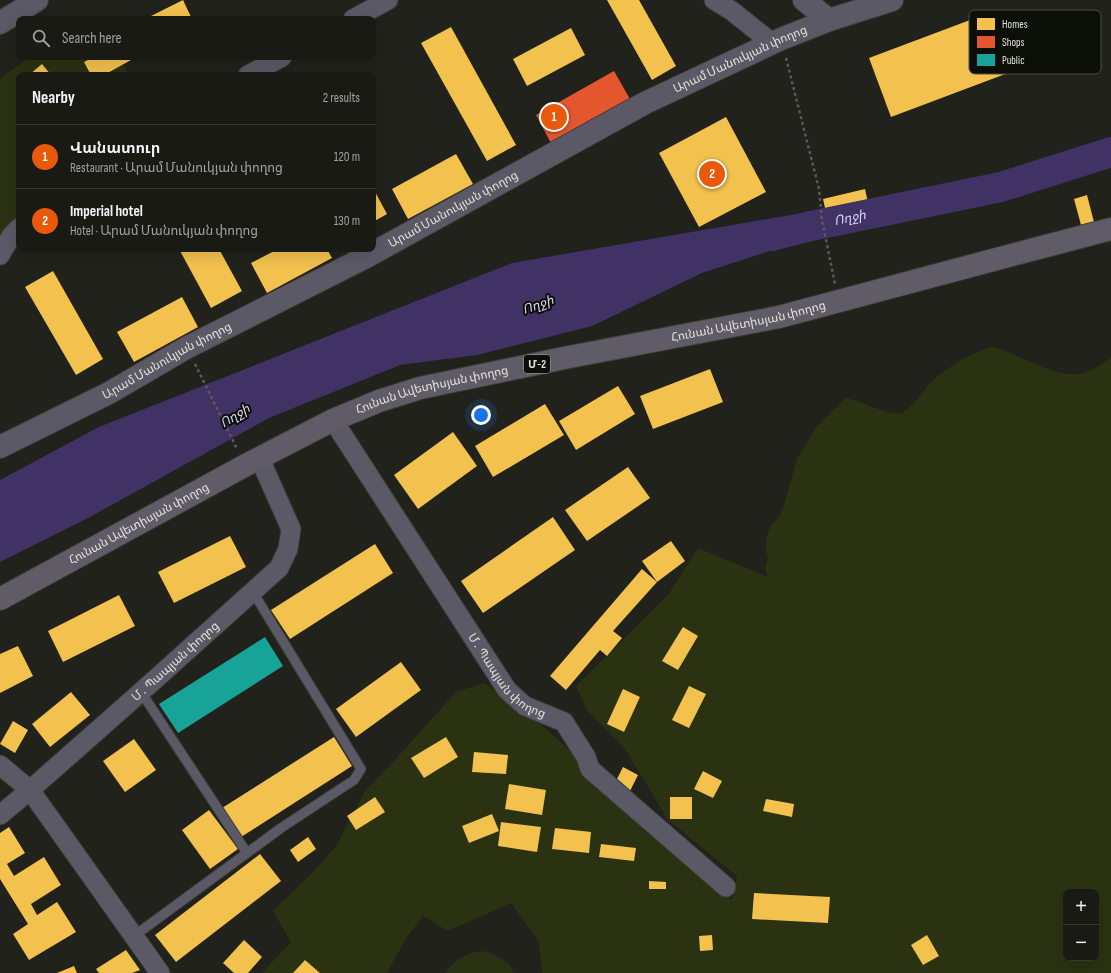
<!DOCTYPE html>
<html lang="en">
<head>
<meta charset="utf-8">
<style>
	body { margin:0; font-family:"Sofia Sans Condensed","Noto Sans Armenian",sans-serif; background:#262722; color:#f1f3f6 }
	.controls { position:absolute; right:12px; bottom:12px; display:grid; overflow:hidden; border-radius:8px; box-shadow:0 4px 16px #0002 }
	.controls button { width:36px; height:36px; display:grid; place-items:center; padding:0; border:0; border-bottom:1px solid #373834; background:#191a14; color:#f1f3f6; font:20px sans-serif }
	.you { position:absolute; left:481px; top:415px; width:14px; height:14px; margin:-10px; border:3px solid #fff; border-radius:50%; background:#1a73e8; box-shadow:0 0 0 6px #1a73e833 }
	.badge { display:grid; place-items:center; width:26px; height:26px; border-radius:50%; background:#ea580c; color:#fff; font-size:13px; font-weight:700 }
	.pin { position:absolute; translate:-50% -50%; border:2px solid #fff; box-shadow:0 1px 4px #0006 }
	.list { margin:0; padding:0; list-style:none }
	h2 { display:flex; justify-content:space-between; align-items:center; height:52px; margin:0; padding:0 16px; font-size:17px }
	h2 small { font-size:13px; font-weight:400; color:#9fa1a0 }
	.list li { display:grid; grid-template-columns:26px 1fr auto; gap:12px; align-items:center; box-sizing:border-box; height:64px; padding:0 16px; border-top:1px solid #373834 }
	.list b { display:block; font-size:15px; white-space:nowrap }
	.list p { margin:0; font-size:13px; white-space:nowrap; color:#9fa1a0 }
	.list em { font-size:13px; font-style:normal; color:#9fa1a0 }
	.icon { flex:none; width:22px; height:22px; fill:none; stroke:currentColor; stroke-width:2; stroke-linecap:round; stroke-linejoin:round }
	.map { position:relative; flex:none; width:1111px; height:973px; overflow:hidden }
	.search { position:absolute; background:#191a14; box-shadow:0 4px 16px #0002; left:16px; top:16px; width:360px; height:44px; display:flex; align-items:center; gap:10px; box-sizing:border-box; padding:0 14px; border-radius:8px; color:#9fa1a0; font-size:15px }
	.panel { position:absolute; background:#191a14; box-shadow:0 4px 16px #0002; left:16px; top:72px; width:360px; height:180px; border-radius:8px }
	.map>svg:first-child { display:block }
	.green { fill:#2b3211; fill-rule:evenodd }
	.water { fill:#413266 }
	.homes { fill:#f2c14e }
	.shops { fill:#e4572e }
	.public { fill:#17a398 }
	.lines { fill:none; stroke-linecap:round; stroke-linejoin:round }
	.river { stroke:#413266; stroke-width:30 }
	.service-casing { stroke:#3b3c36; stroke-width:11 }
	.minor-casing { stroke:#3b3c36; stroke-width:21 }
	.tertiary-casing { stroke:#3b3c36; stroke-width:24 }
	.trunk-casing { stroke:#3b3c36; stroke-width:24 }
	.path { stroke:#5b595d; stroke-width:2.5; stroke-dasharray:3 3; stroke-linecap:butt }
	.service { stroke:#5c5966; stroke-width:9 }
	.minor { stroke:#5c5966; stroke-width:19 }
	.tertiary { stroke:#5c5966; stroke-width:22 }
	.trunk { stroke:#5f5c68; stroke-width:22 }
	.labels { text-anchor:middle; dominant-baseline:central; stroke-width:4; stroke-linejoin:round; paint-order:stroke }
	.shield { fill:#0c0e08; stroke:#a0a29a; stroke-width:1 }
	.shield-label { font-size:11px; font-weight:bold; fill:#e0e2d9 }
	.street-label { font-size:12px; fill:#e0e2d9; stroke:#0c0e08 }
	.water-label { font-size:13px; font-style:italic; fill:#dcd5fa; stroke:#0c0e08 }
	.key { fill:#0c0e08; stroke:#4c4e47; stroke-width:1 }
	.key-label { font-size:11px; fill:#e0e2d9 }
</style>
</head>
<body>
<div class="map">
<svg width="1111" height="973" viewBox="0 0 1111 973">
	<rect width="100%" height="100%" fill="#21221b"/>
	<g class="green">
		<path d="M31,57h90l7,18h-109v148l-19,26v-169l8,-8z"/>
		<path d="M994,347c25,7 64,34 90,26 9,-3 19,-10 27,-15v615h-569l-3,-31 -28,-39 -63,28 -25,-15 -18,24 -18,33h-125l29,-31 -18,-31 41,-40 22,-25 29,-55 28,-29 63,-70 28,-9 61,45 21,19 78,83 88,70 5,-24 -69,-56 -43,-71 -38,-39 -11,-24 92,-91 30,-47 70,29 -3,-9 3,-9 -2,-10v-8l2,-9 4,-8 7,-7 4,-9 14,-49 19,-32 30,-29c19,4 35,15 55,16 5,-4 11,-8 15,-13 4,-5 8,-11 13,-17 16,-15 43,-33 65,-37zM1066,892h30v66h-30z"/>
		<path d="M482,951l9,2 17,10 7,10h-70c8,-12 22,-21 37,-22z"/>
	</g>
	<path class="water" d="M808,212l5,25 -111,36 -110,53 -115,29 -77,10 -131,53 -181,100 -88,44v-82l99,-53 413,-164z"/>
	<g class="homes">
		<path d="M183,0l9,19h-47z"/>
		<path d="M607,0h32l37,66 -24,14z"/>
		<path d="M994,11l22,59 -125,47 -22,-59z"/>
		<path d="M451,27l65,118 -29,16 -66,-118z"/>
		<path d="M571,28l14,27 -58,31 -14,-27z"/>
		<path d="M94,57h36l1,3 -27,15h-13l-7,-13z"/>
		<path d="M42,64l9,11h-22z"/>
		<path d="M726,117l40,75 -67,35 -40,-74z"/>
		<path d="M456,154l17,30 -65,35 -16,-30z"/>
		<path d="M373,188l14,26 -14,8z"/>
		<path d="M865,189l4,18 -42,10 -4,-18z"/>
		<path d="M1087,195l7,27 -13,3 -7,-26z"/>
		<path d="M179,249h40l23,42 -31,17z"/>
		<path d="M278,249h49l5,9 -65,35 -16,-30z"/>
		<path d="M53,271l50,88 -27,16 -51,-88z"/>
		<path d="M182,297l16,30 -64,35 -17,-30z"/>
		<path d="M710,369l13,33 -70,27 -13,-33z"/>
		<path d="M618,386l17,28 -59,36 -17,-29z"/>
		<path d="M545,404l19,31 -71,42 -18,-31z"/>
		<path d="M453,432l24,34 -59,43 -24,-34z"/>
		<path d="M628,467l22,31 -63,43 -22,-31z"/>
		<path d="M553,517l22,33 -92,63 -22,-32z"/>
		<path d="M230,536l16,31 -72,36 -16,-31z"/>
		<path d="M671,541l14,20 -28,21 -15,-21z"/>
		<path d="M375,544l18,29 -103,66 -19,-29z"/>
		<path d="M642,569l15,13 -44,49 9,7 -15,18 -7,-6 -34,40 -16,-14z"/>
		<path d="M119,595l16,31 -72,36 -15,-31z"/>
		<path d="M683,627l15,9 -20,34 -16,-9z"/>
		<path d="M18,646l15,30 -33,17v-39z"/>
		<path d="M401,662l20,28 -65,47 -20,-28z"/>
		<path d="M689,686l17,8 -17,34 -17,-8z"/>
		<path d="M623,689l17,8 -16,35 -17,-8z"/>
		<path d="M71,692l19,23 -40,32 -18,-23z"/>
		<path d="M13,721l15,9 -13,23 -15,-9z"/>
		<path d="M334,737l18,29 -111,71 -19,-29z"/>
		<path d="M446,737l12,20 -34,21 -13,-20z"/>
		<path d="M134,739l22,31 -31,22 -22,-31z"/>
		<path d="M474,752l34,3 -2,19 -34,-2z"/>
		<path d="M623,767l15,8 -8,16 -15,-8z"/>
		<path d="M703,771l19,10 -9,17 -19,-9z"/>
		<path d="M509,784l37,6 -4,25 -37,-6z"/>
		<path d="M375,797l10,15 -29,18 -9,-14z"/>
		<rect x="670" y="797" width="22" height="22"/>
		<path d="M766,799l28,5 -2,13 -29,-6z"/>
		<path d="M209,810l29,39 -28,20 -28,-39z"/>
		<path d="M492,814l7,17 -30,12 -7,-17z"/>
		<path d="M501,822l40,5 -4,25 -39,-6z"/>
		<path d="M9,827l16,26 -18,11 7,12 30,-19 17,28 -30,19 6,11 20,-13 19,30 -47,28 -16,-26 15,-10 -28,-45v-46z"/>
		<path d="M555,828l36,4 -2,21 -37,-4z"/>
		<path d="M308,837l8,12 -18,13 -8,-12z"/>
		<path d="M601,844l35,4 -2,13 -35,-4z"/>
		<path d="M260,854l21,27 -105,81 -21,-27z"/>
		<path d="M649,881l17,1v7h-17z"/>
		<path d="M754,893l76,4 -2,26 -76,-4z"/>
		<path d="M712,935l1,15 -13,1 -1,-15z"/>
		<path d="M927,935l12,21 -16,9 -12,-20z"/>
		<path d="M244,940l18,17 -14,16h-14l-11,-10z"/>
		<path d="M126,950l14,20 -8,3h-33l-3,-4z"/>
		<path d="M305,960l15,13h-27z"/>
		<path d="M74,966l3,7h-20z"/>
	</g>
	<path class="shops" d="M614,71l17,30 -79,44 -16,-30z"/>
	<path class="public" d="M265,637l18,29 -105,67 -19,-29z"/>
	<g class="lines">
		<path class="river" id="s1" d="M772,236l39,-10 190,-39 110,-35"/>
		<defs>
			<g id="service">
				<path d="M141,692l106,161"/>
				<path d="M134,936l147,-108 73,-48 7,-11 -108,-177"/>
			</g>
			<g id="minor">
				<path d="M714,0l18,11 40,32"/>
				<path d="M353,19l35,-19"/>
				<path d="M248,75l34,-18"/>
				<path d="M0,255l12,-20 7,-7"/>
				<path id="s2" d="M333,420l174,270 18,16 39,16 22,35 4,12 136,118"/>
				<path d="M0,765l30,25 130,183"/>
				<path id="s3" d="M0,815l30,-25 111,-98 138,-124 9,-19 3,-20 -31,-70"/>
			</g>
			<g id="tertiary">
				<path d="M804,0l25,20"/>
				<path d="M0,23l37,-23"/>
				<path id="s4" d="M0,447l109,-54 77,-45 180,-91 279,-154 136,-64 48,-19 63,-20"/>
			</g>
			<g id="trunk">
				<path id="s5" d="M0,599l246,-134 87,-45 46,-19 41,-13 144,-30 215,-41 214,-57 118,-31"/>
			</g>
		</defs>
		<use href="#service" class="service-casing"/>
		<use href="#minor" class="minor-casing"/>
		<use href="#tertiary" class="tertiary-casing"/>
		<use href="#trunk" class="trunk-casing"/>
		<g class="path">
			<path d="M786,58l33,131 3,31 13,64"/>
			<path d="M195,364l42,85"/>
		</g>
		<use href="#service" class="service"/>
		<use href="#minor" class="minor"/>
		<use href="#tertiary" class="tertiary"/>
		<use href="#trunk" class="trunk"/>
	</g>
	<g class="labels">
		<rect class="shield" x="524" y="355" width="26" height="18" rx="3"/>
		<g class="shield-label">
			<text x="537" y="364">Մ-2</text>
		</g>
		<g class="street-label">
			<text stroke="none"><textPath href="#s4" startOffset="836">Արամ Մանուկյան փողոց</textPath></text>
			<text stroke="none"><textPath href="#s4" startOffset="512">Արամ Մանուկյան փողոց</textPath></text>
			<text stroke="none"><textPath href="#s5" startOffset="806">Հունան Ավետիսյան փողոց</textPath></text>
			<text stroke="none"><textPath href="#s4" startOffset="188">Արամ Մանուկյան փողոց</textPath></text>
			<text stroke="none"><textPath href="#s5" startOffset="482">Հունան Ավետիսյան փողոց</textPath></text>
			<text stroke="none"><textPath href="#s5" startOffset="158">Հունան Ավետիսյան փողոց</textPath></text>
			<text stroke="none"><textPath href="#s3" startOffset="233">Մ․ Պապյան փողոց</textPath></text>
			<text stroke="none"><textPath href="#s2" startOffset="311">Մ․ Պապյան փողոց</textPath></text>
		</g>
		<g class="water-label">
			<text stroke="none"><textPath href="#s1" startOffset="80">Ողջի</textPath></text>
			<text transform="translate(538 305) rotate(-20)">Ողջի</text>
			<text transform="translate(235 416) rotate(-32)">Ողջի</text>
		</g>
	</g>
	<rect x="969" y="10" width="132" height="64" rx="6" class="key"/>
	<rect x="977" y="18" width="18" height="12" fill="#f2c14e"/>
	<rect x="977" y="36" width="18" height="12" fill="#e4572e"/>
	<rect x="977" y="54" width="18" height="12" fill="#17a398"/>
	<g class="key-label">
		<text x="1002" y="28">Homes</text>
		<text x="1002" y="46">Shops</text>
		<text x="1002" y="64">Public</text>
	</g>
</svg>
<div class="controls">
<button>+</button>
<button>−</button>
</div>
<div class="you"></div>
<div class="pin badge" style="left:554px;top:117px">1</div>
<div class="pin badge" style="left:712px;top:174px">2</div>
<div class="search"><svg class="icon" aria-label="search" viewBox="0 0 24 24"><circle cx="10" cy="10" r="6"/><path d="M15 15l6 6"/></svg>Search here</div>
<section class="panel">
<h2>Nearby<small>2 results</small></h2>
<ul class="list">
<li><span class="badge">1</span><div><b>Վանատուր</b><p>Restaurant · Արամ Մանուկյան փողոց</p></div><em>120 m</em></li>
<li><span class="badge">2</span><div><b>Imperial hotel</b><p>Hotel · Արամ Մանուկյան փողոց</p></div><em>130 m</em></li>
</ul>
</section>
</div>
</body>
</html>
